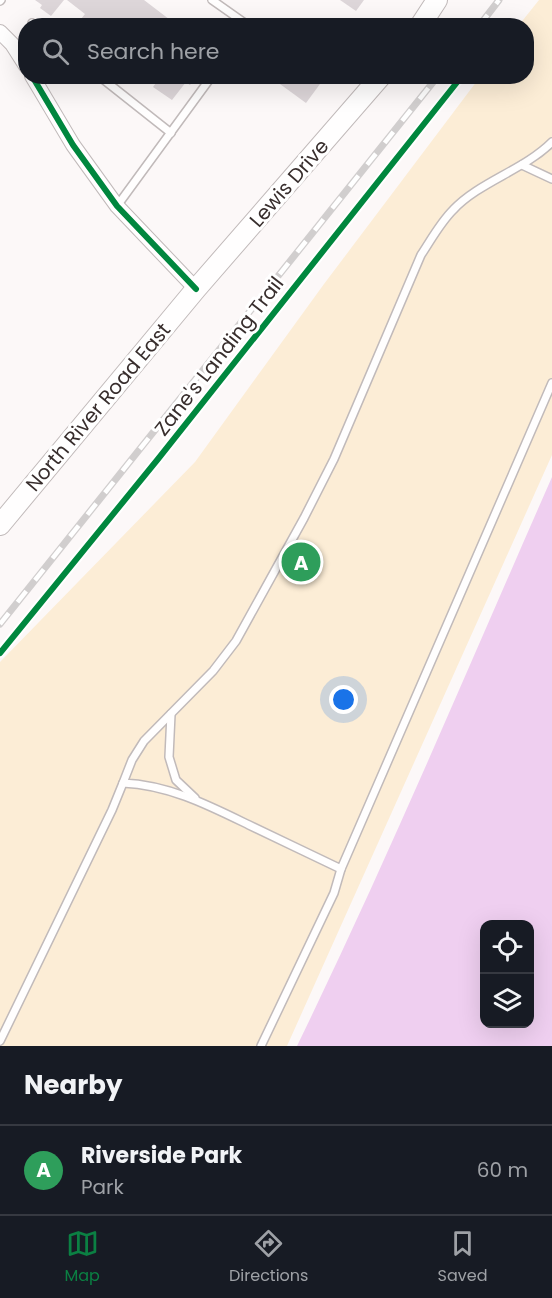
<!DOCTYPE html>
<html lang="en">
<head>
<meta charset="utf-8">
<style>
	body { margin:0; font-family:Poppins,sans-serif; background:#242831; color:#f1f3f6 }
	.controls { position:absolute; right:18px; bottom:18px; display:grid; overflow:hidden; border-radius:12px; box-shadow:0 6px 24px #0002 }
	.controls button { width:54px; height:54px; display:grid; place-items:center; padding:0; border:0; border-bottom:2px solid #363941; background:#171b24; color:#f1f3f6; font:30px sans-serif }
	.you { position:absolute; left:344px; top:700px; width:21px; height:21px; margin:-15px; border:4px solid #fff; border-radius:50%; background:#1a73e8; box-shadow:0 0 0 9px #1a73e833 }
	.badge { display:grid; place-items:center; width:39px; height:39px; border-radius:50%; background:#0b8043; color:#fff; font-size:20px; font-weight:700 }
	.pin { position:absolute; translate:-50% -50%; border:3px solid #fff; box-shadow:0 2px 6px #0006 }
	.list { margin:0; padding:0; list-style:none }
	h2 { display:flex; justify-content:space-between; align-items:center; height:78px; margin:0; padding:0 24px; font-size:26px }
	h2 small { font-size:20px; font-weight:400; color:#9ea1a6 }
	.list li { display:grid; grid-template-columns:39px 1fr auto; gap:18px; align-items:center; box-sizing:border-box; height:90px; padding:0 24px; border-top:2px solid #363941 }
	.list b { display:block; font-size:22px; white-space:nowrap }
	.list p { margin:0; font-size:20px; white-space:nowrap; color:#9ea1a6 }
	.list em { font-size:20px; font-style:normal; color:#9ea1a6 }
	.icon { flex:none; width:33px; height:33px; fill:none; stroke:currentColor; stroke-width:2; stroke-linecap:round; stroke-linejoin:round }
	.map { position:relative; flex:none; width:552px; height:1046px; overflow:hidden }
	.search { position:absolute; background:#171b24; box-shadow:0 6px 24px #0002; left:18px; right:18px; top:18px; height:66px; display:flex; align-items:center; gap:15px; box-sizing:border-box; padding:0 21px; border-radius:24px; color:#9ea1a6; font-size:22px }
	.sheet { height:168px; background:#171b24 }
	nav { display:flex; justify-content:space-around; align-items:center; box-sizing:border-box; height:84px; border-top:2px solid #363941; background:#171b24; font-size:16px; color:#9ea1a6 }
	nav a { display:grid; justify-items:center; gap:3px }
	nav .on { color:#0b8043 }
	.map>svg:first-child { display:block }
	.green { fill:#fcedd6 }
	.water { fill:#efcff0; fill-rule:evenodd }
	.building { fill:#ddd6d9 }
	.lines { fill:none; stroke-linecap:round; stroke-linejoin:round }
	.lane-casing { stroke:#c1baba; stroke-width:10 }
	.street-casing { stroke:#c1baba; stroke-width:16 }
	.secondary-casing { stroke:#c1baba; stroke-width:22 }
	.lane { stroke:#fffefe; stroke-width:7 }
	.street { stroke:#fffefe; stroke-width:14 }
	.secondary { stroke:#fffefe; stroke-width:20 }
	.rail-casing { stroke:#d1cece; stroke-width:7 }
	.rail { stroke:#fff; stroke-width:4.5; stroke-dasharray:14; stroke-linecap:butt }
	.cycleway-casing { stroke:#fff; stroke-width:10 }
	.cycleway { stroke:#00873e; stroke-width:6 }
	.labels { text-anchor:middle; dominant-baseline:central; stroke-width:6; stroke-linejoin:round; paint-order:stroke }
	.street-label { font-size:20px; fill:#382e2d; stroke:#fff }
</style>
</head>
<body>
<div class="map">
<svg width="552" height="1046" viewBox="0 0 552 1046">
	<rect width="100%" height="100%" fill="#fcf8f8"/>
	<path class="green" d="M539,0h13v455l-265,591h-287v-384l195,-200 129,-178 156,-207 46,-1v-50l-7,-1z"/>
	<path class="water" d="M552,477v569h-255c91,-187 171,-378 255,-569zM484,924h46v100h-46z"/>
	<g class="building">
		<path d="M35,0h29l-13,16 -11,-8 2,-3z"/>
		<path d="M67,0h77l34,26h-99l-2,-2 8,-10z"/>
		<path d="M340,0h24l-8,11z"/>
		<path d="M161,76h35l-6,9 -4,-3 -14,18 -19,-13z"/>
		<path d="M269,76h41l10,8 -14,19z"/>
	</g>
	<g class="lines">
		<defs>
			<g id="lane">
				<path d="M212,0l37,26"/>
				<path d="M0,1l1,-1"/>
				<path d="M32,23l3,3"/>
				<path d="M99,76l72,57"/>
				<path d="M552,142c-28,28 -73,40 -99,68 -13,13 -22,30 -32,45l-87,204 -30,59 -68,123 -23,30 -69,70 -12,19 -9,23c46,2 85,22 126,42 31,15 61,29 92,44l211,-486"/>
				<path d="M522,165l30,14"/>
				<path d="M117,206l95,-130"/>
				<path d="M171,714l-2,43 7,23 19,18"/>
				<path d="M0,1041l112,-231 11,-27"/>
				<path d="M261,1046l73,-153 7,-24"/>
			</g>
			<g id="street">
				<path d="M0,32l12,12 14,22"/>
				<path d="M32,76l41,69 44,61 79,83"/>
			</g>
			<g id="secondary">
				<path d="M420,26l17,-26"/>
				<path d="M0,525l196,-236 185,-213"/>
			</g>
		</defs>
		<use href="#lane" class="lane-casing"/>
		<use href="#street" class="street-casing"/>
		<use href="#secondary" class="secondary-casing"/>
		<use href="#lane" class="lane"/>
		<use href="#street" class="street"/>
		<use href="#secondary" class="secondary"/>
		<defs>
			<g id="rail">
				<path d="M479,26l20,-26"/>
				<path d="M0,624l438,-548"/>
			</g>
		</defs>
		<use href="#rail" class="rail-casing"/>
		<use href="#rail" class="rail"/>
		<defs>
			<g id="cycleway">
				<path d="M32,76l41,69 44,61 79,83"/>
				<path d="M0,653l158,-194 304,-383"/>
			</g>
		</defs>
		<use href="#cycleway" class="cycleway-casing"/>
		<use href="#cycleway" class="cycleway"/>
	</g>
	<g class="labels">
		<g class="street-label">
			<text transform="translate(289 183) rotate(-49)">Lewis Drive</text>
			<text transform="translate(219 356) rotate(-52)">Zane's Landing Trail</text>
			<text transform="translate(98 407) rotate(-50)">North River Road East</text>
		</g>
	</g>
</svg>
<div class="controls">
<button><svg class="icon" aria-label="locate" viewBox="0 0 24 24"><circle cx="12" cy="12" r="6"/><path d="M12 2v4M12 18v4M2 12h4M18 12h4"/></svg></button>
<button><svg class="icon" aria-label="layers" viewBox="0 0 24 24"><path d="M12 4l9 5-9 5-9-5zM3 14l9 5 9-5"/></svg></button>
</div>
<div class="you"></div>
<div class="pin badge" style="left:301px;top:562px;background:#2e9e5b">A</div>
<div class="search"><svg class="icon" aria-label="search" viewBox="0 0 24 24"><circle cx="10" cy="10" r="6"/><path d="M15 15l6 6"/></svg>Search here</div>
</div>
<section class="sheet">
<h2>Nearby<small></small></h2>
<ul class="list">
<li><span class="badge" style="background:#2e9e5b">A</span><div><b>Riverside Park</b><p>Park</p></div><em>60 m</em></li>
</ul>
</section>
<nav>
<a class="on"><svg class="icon" aria-label="map" viewBox="0 0 24 24"><path d="M3 6l6-2 6 2 6-2v14l-6 2-6-2-6 2zM9 4v14M15 6v14"/></svg>Map</a>
<a><svg class="icon" aria-label="directions" viewBox="0 0 24 24"><path d="M12 3l9 9-9 9-9-9zM9 14v-3h6M13 9l2 2-2 2"/></svg>Directions</a>
<a><svg class="icon" aria-label="saved" viewBox="0 0 24 24"><path d="M7 4h10v16l-5-4-5 4z"/></svg>Saved</a>
</nav>
</body>
</html>
